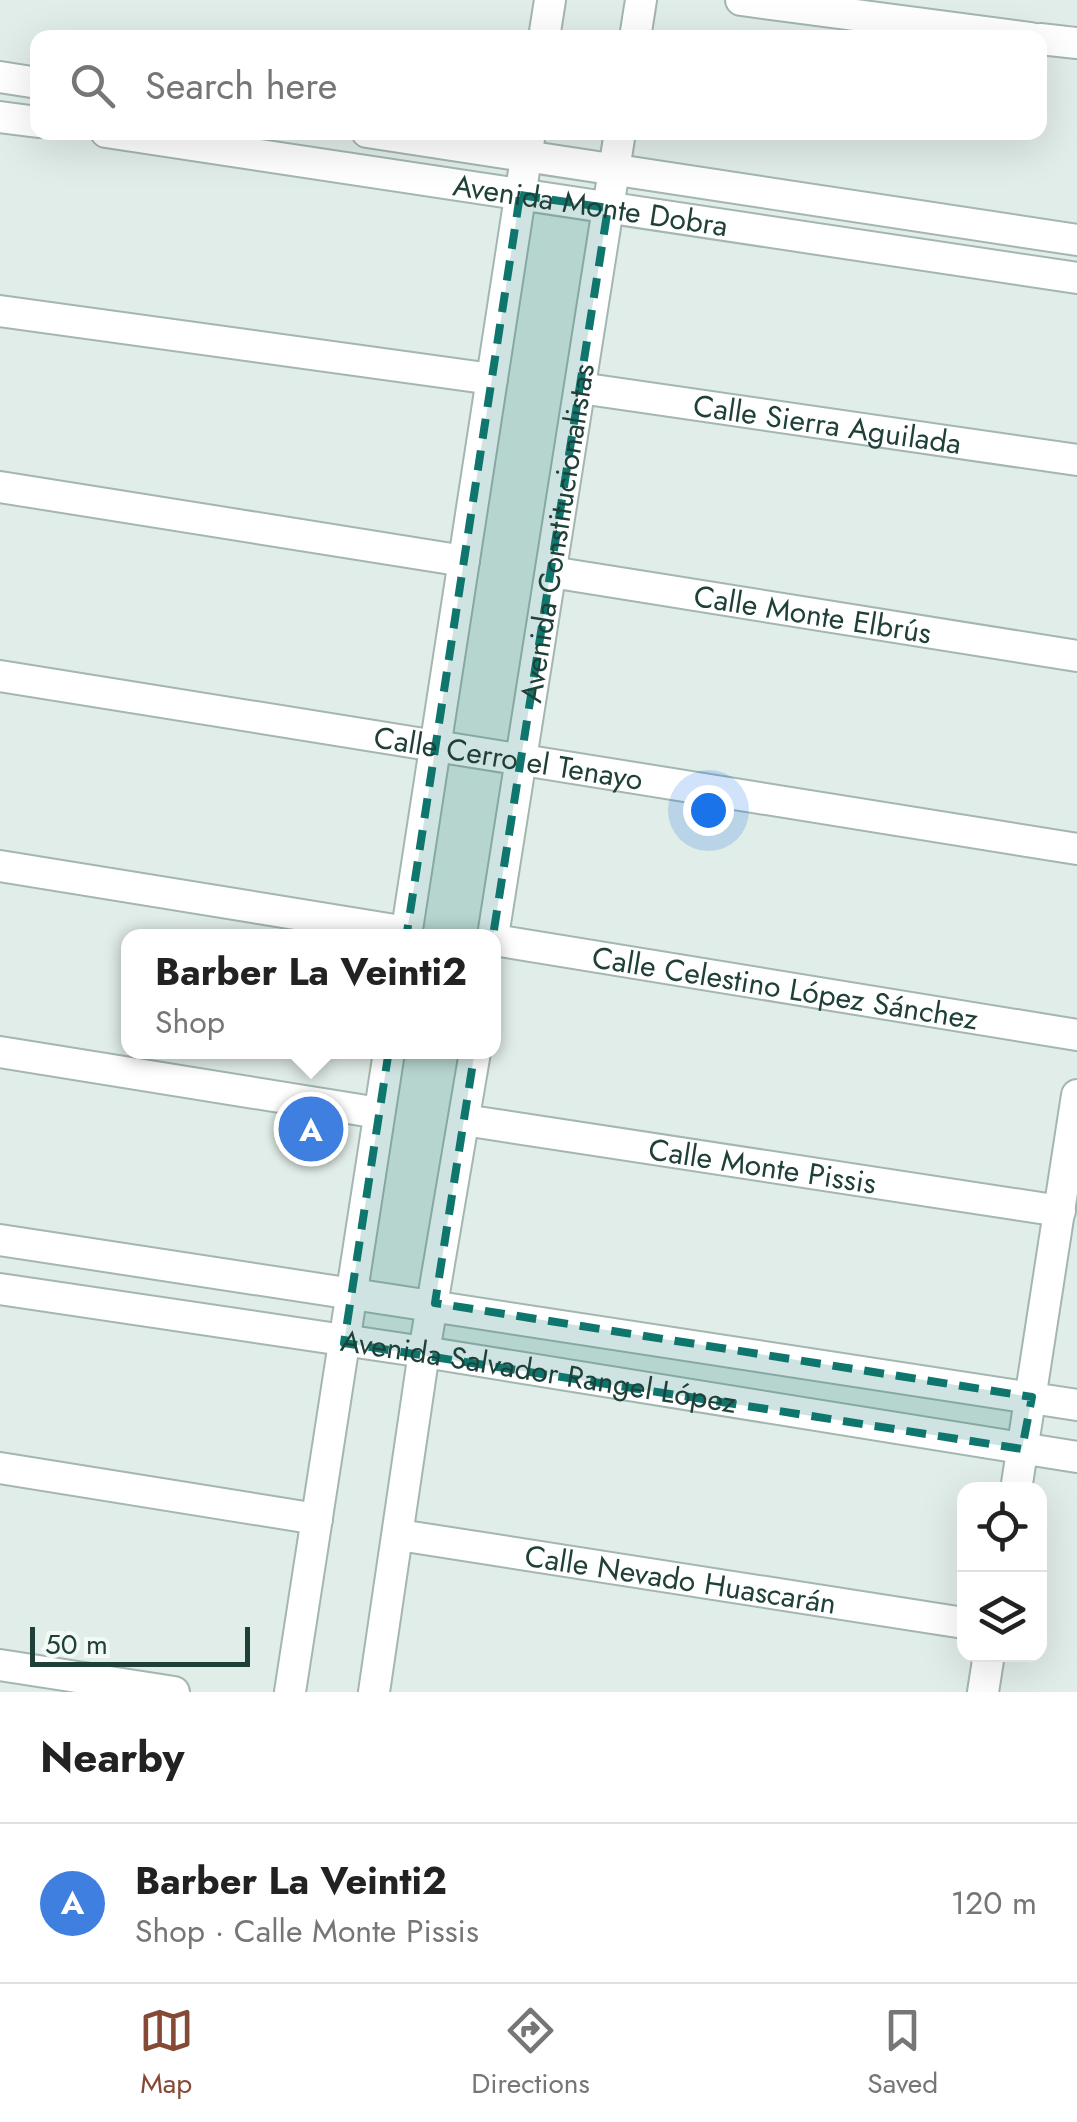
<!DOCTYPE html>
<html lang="en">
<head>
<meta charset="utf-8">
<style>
	body { margin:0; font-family:Jost,sans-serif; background:#f2f2f2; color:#222 }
	.controls { position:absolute; right:30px; bottom:30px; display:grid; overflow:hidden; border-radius:20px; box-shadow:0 10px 40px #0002 }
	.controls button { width:90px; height:90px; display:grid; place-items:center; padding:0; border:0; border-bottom:2px solid #e0e0e0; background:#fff; color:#222; font:50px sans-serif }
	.scale { position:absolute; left:30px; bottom:25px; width:220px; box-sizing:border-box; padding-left:10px; border:5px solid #1f4038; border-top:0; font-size:28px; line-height:35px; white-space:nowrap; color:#1f4038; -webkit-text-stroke:8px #f2f9f6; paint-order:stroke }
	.you { position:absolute; left:708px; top:810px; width:35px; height:35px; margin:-25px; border:8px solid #fff; border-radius:50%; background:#1a73e8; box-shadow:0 0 0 15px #1a73e833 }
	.badge { display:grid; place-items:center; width:65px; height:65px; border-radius:50%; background:#854a35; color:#fff; font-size:32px; font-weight:700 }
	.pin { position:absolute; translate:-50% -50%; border:5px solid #fff; box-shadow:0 2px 10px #0006 }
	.popup { position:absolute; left:121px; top:929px; width:380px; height:130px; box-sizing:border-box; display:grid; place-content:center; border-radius:20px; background:#fff; filter:drop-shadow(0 2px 8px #0005); font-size:32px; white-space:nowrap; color:#767676 }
	.popup b { font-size:38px; color:#222 }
	.popup::after { content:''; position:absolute; left:50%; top:100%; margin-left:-20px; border:20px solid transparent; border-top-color:#fff }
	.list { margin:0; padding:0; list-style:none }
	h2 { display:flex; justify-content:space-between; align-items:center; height:130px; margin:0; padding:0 40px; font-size:42px }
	h2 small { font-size:32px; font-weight:400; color:#767676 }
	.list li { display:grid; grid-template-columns:65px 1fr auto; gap:30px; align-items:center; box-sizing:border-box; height:160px; padding:0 40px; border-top:2px solid #e0e0e0 }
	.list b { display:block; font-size:38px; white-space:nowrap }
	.list p { margin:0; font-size:32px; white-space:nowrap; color:#767676 }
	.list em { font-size:32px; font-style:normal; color:#767676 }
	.icon { flex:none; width:55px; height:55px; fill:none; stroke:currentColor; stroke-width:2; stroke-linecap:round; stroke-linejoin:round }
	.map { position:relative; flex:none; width:1077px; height:1692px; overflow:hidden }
	.search { position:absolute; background:#fff; box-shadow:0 10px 40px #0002; left:30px; right:30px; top:30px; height:110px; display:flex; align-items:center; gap:25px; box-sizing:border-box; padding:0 35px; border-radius:20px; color:#767676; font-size:38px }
	.sheet { height:290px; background:#fff }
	nav { display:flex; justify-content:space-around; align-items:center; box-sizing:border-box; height:140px; border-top:2px solid #e0e0e0; background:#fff; font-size:28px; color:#767676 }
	nav a { display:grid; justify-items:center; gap:5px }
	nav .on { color:#854a35 }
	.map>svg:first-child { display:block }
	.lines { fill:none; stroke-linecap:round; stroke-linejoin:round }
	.minor-casing { stroke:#a3b6b0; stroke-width:34 }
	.minor { stroke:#fff; stroke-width:30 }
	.marked { fill:#0f766e; fill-opacity:0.2; stroke:#0f766e; stroke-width:8; stroke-dasharray:20 12; stroke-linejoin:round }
	.labels { text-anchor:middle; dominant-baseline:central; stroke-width:8; stroke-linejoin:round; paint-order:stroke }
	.street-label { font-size:30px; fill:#1f4038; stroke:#f2f9f6 }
</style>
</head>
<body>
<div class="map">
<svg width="1077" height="1692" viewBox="0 0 1077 1692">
	<rect width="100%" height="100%" fill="#e1ede8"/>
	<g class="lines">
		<defs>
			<g id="minor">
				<path d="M741,0l290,38"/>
				<path d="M544,38l6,-38"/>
				<path d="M635,38l6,-38"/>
				<path d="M1040,39l37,4"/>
				<path d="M0,77l38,6"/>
				<path d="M0,117l38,5"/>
				<path id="s1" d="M106,132l971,146"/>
				<path d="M367,132l710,108"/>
				<path d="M0,311l492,68"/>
				<path id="s2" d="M580,388l497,72"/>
				<path d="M0,487l464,74"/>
				<path id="s3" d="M551,572l526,84"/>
				<path id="s4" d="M0,676l1077,173"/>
				<path d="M0,866l407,66"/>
				<path d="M406,936l124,-804"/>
				<path id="s5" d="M493,936l127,-804"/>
				<path id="s6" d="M494,940l583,95"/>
				<path d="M0,1052l379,61"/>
				<path id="s7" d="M464,1120l596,91"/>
				<path d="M0,1240l1077,165"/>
				<path id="s8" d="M0,1289l424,63 653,105"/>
				<path d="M0,1468l317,51"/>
				<path d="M1016,1490l61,-395"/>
				<path id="s9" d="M399,1535l565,88"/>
				<path d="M0,1665l174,27"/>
				<path d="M290,1692l99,-640"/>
				<path d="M374,1692l50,-340 51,-300"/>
				<path d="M983,1692l6,-38"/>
			</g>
		</defs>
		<use href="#minor" class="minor-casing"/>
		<use href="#minor" class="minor"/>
	</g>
	<path class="marked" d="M520,195l88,13 -173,1095 597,94 -10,52 -678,-106z"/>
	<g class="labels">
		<g class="street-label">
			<text stroke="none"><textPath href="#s1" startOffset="490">Avenida Monte Dobra</textPath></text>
			<text stroke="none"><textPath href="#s2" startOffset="250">Calle Sierra Aguilada</textPath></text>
			<text stroke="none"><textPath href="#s5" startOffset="408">Avenida Constitucionalistas</textPath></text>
			<text stroke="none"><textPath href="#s3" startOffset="265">Calle Monte Elbrús</textPath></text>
			<text stroke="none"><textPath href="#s4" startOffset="515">Calle Cerro el Tenayo</textPath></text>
			<text stroke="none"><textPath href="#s6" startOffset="295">Calle Celestino López Sánchez</textPath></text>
			<text stroke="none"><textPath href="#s7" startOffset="302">Calle Monte Pissis</textPath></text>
			<text stroke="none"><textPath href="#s8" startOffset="545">Avenida Salvador Rangel López</textPath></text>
			<text stroke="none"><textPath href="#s9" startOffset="285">Calle Nevado Huascarán</textPath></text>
		</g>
	</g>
</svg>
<div class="controls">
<button><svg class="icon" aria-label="locate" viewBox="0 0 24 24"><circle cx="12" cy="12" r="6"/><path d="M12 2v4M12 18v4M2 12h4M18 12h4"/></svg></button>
<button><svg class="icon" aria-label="layers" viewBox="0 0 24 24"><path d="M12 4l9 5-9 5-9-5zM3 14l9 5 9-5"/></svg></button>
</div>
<div class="scale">50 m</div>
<div class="you"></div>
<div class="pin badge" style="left:311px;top:1129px;background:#3f7fe0">A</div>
<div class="popup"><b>Barber La Veinti2</b>Shop</div>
<div class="search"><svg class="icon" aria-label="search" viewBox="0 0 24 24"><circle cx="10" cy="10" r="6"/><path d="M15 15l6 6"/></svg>Search here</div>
</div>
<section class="sheet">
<h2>Nearby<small></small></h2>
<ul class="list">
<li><span class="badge" style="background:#3f7fe0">A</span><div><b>Barber La Veinti2</b><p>Shop · Calle Monte Pissis</p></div><em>120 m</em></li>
</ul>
</section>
<nav>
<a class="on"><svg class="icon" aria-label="map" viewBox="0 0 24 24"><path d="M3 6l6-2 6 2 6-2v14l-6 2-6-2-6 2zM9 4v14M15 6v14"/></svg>Map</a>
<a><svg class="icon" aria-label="directions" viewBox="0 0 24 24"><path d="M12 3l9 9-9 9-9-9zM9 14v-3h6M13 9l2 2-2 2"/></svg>Directions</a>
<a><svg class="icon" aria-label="saved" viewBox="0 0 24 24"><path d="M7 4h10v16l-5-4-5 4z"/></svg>Saved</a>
</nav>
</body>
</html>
